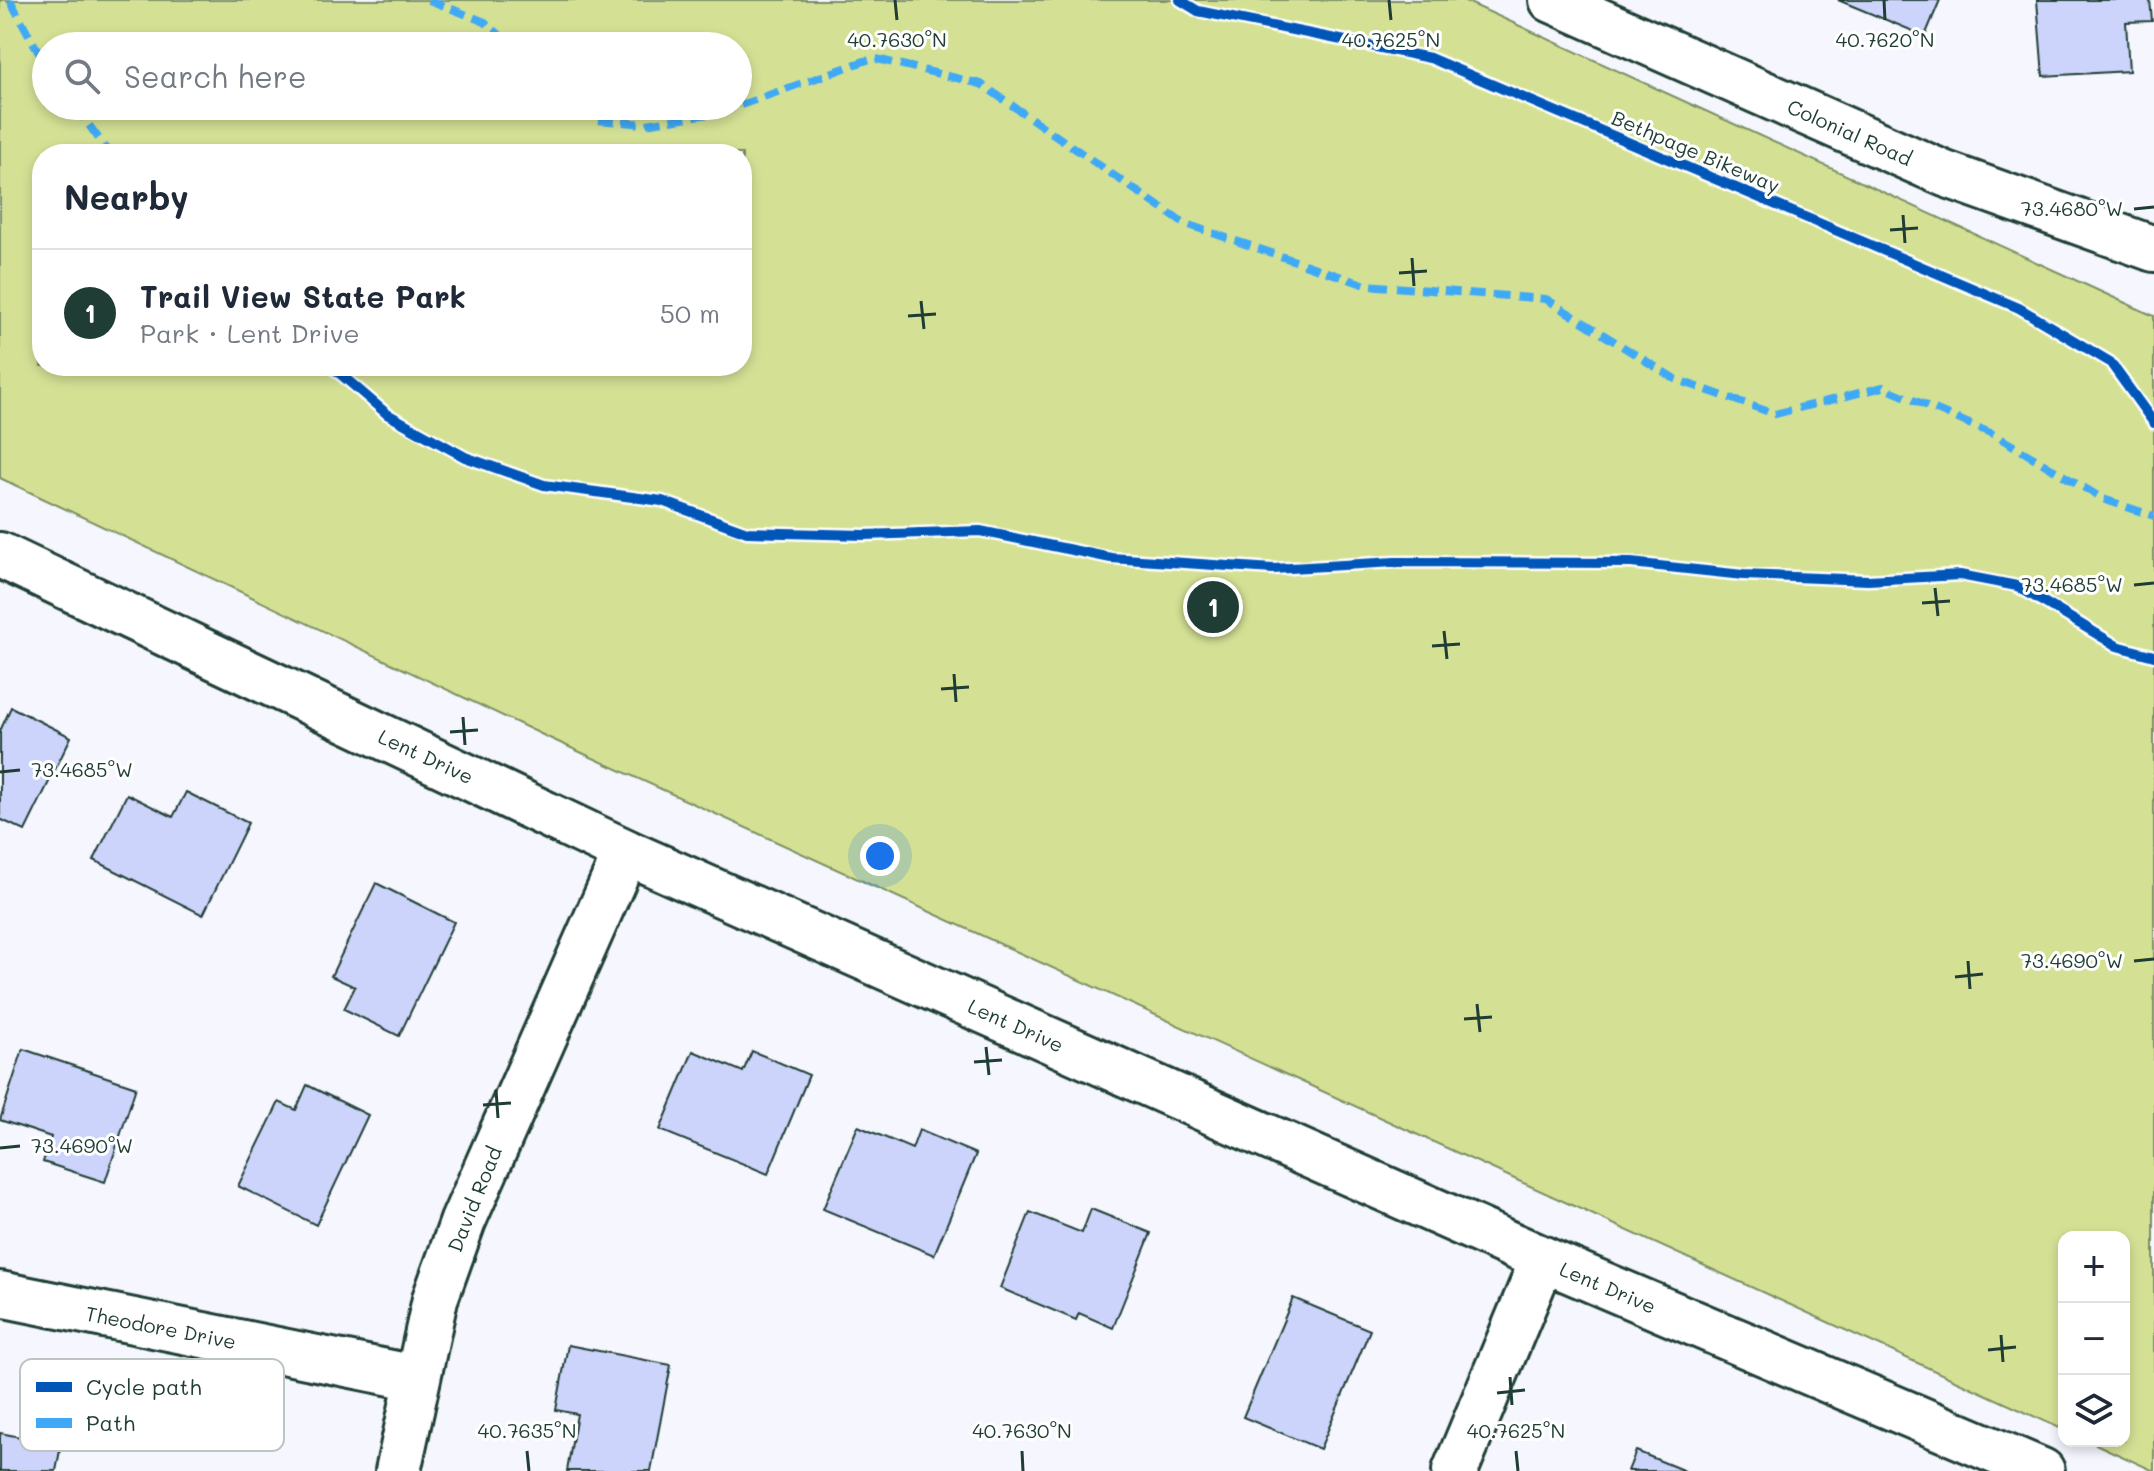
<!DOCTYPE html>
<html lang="en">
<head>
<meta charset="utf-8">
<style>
	body { margin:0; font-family:Mali,sans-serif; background:#f6f6f7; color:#1f2937 }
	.controls { position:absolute; right:24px; bottom:24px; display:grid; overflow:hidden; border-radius:16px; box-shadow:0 4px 12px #0003 }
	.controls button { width:72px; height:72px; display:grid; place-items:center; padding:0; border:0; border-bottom:2px solid #e0e1e3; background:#fff; color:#1f2937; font:40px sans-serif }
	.you { position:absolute; left:880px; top:856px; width:28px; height:28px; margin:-20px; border:6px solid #fff; border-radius:50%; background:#1a73e8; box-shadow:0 0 0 12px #1a73e833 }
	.badge { display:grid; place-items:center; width:52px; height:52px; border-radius:50%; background:#1f3d34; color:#fff; font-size:26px; font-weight:700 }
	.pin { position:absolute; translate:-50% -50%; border:4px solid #fff; box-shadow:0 2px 8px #0006 }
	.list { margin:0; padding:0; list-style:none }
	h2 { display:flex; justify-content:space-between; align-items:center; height:104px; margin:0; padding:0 32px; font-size:34px }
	h2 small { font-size:26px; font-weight:400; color:#747a83 }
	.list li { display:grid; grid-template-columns:52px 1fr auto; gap:24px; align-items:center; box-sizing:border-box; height:128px; padding:0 32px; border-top:2px solid #e0e1e3 }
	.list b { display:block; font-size:30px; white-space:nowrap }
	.list p { margin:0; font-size:26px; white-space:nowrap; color:#747a83 }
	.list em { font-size:26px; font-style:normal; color:#747a83 }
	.icon { flex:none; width:44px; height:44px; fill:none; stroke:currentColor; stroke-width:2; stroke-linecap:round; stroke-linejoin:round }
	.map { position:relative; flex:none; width:2154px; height:1471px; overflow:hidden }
	.search { position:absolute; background:#fff; box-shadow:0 4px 12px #0003; left:32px; top:32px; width:720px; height:88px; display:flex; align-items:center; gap:20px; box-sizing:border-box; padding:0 28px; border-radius:44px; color:#747a83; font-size:30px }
	.panel { position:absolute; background:#fff; box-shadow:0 4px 12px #0003; left:32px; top:144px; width:720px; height:232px; border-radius:32px }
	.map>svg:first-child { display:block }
	.green { fill:#d4e195; stroke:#7a8f64; stroke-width:2; fill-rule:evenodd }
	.building { fill:#cdd4fc; stroke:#1f3d34; stroke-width:2 }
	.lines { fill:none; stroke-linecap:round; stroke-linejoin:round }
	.street-casing { stroke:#1f3d34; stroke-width:50 }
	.street { stroke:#fff; stroke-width:44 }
	.quiet { stroke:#3fa9f5; stroke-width:8; stroke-dasharray:16 8; stroke-linecap:butt }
	.cycleway-casing { stroke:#fff; stroke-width:15 }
	.cycleway { stroke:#0057b8; stroke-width:10 }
	.ticks { fill:none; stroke:#1f3d34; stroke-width:3 }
	.labels { text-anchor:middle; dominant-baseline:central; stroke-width:6; stroke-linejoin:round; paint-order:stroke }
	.street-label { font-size:20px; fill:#1f3d34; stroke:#fff }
	.key { fill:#fff; stroke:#bcc5c2; stroke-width:2 }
	.key-label { font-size:22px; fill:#1f3d34 }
	.ticks-label { font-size:20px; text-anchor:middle; fill:#1f3d34; stroke:#fff; stroke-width:6; stroke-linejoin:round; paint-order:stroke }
</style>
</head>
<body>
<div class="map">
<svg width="2154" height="1471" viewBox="0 0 2154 1471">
	<rect width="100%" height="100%" fill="#f5f6fe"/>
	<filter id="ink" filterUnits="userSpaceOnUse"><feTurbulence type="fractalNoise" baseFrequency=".0125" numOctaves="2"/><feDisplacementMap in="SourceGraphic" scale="16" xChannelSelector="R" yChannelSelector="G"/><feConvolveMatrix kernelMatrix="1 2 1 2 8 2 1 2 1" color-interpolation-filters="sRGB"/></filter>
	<g filter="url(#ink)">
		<path class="green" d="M0,0h1463l691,316v1155l-65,-30h35v-204h-60v193l-1519,-694 -545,-258zM46,46h692v60h-692zM42,154h700v212h-700z"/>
		<g class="building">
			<path d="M1838,0h102l-15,36z"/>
			<path d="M2037,0h113l2,21 -26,1 3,49 -86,5z"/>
			<path d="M11,707l60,30 -46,94 -25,-12v-88z"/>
			<path d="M186,792l62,31 -45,92 -109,-55 33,-66 46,23z"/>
			<path d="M376,883l78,39 -55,114 -55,-27 11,-22 -24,-11z"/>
			<path d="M23,1049l113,38 -31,95 -62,-20 8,-25 -51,-17z"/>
			<path d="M693,1051l50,21 9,-21 57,24 -41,99 -108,-44z"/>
			<path d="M307,1085l61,30 -52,110 -78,-39 41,-84 17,8z"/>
			<path d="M858,1126l54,23 7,-19 57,24 -42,101 -111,-46z"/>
			<path d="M1091,1209l60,24 -38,95 -34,-15 -3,7 -76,-32 30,-76 52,21z"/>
			<path d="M1293,1298l77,32 -50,119 -77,-32z"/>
			<path d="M568,1345l103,20 -20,106h-84l10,-57 -21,-4z"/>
			<path d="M0,1433l61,12 -5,26h-56z"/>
			<path d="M1636,1451l49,20h-57z"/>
		</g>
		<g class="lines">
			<defs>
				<g id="street">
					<path d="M1552,0l393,174 209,75"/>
					<path d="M0,555l626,297 917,407 499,212"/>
					<path d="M0,1294l416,84"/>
					<path d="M398,1471l37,-172 28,-78 163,-369"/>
					<path d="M1455,1471l88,-212"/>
				</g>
			</defs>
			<use href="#street" class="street-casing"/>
			<use href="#street" class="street"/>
			<g class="quiet">
				<path d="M10,0l36,66"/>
				<path d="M429,0l56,22 27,24"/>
				<path d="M75,106l35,48"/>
				<path d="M580,106l17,14 49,4 75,-12 152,-54 108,26 202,139 183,62 180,14 129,80 100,35 108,-27 112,48 108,64 51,17"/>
			</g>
			<defs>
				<g id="cycleway">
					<path d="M1180,0l18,11 232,47 589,250 91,54 44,61"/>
					<path d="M331,366l56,48 78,43 79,28 118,16 85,31 118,3 115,-4 131,27 162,11 122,-7 236,1 112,12 125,5 92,-5 57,11 100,60 37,10"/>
				</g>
			</defs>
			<use href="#cycleway" class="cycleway-casing"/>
			<use href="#cycleway" class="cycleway"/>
		</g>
	</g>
	<path class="ticks" d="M895,0l2,20M1389,0l2,20M1884,0l1,20M2134,209l20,-2M1903,215l2,28M1890,230l28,-2M1412,258l2,28M1399,273l28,-2M921,301l3,28M908,316l28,-2M2134,585l20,-2M1935,588l3,28M1922,603l28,-2M1444,631l3,28M1432,646l28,-2M954,674l2,28M941,689l28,-2M463,717l2,28M450,732l28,-2M0,772l20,-2M1968,961l2,28M2134,961l20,-2M1955,977l28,-3M1477,1004l3,28M1464,1019l28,-2M986,1047l3,28M974,1062l28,-2M496,1090l2,28M483,1105l28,-2M0,1148l20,-2M2001,1335l2,27M1988,1350l28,-3M1510,1377l2,28M1497,1393l28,-3M527,1451l2,20M1022,1451l1,20M1516,1451l2,20"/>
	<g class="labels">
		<g class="street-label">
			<text transform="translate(1850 132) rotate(24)">Colonial Road</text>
			<text transform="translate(1696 151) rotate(23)">Bethpage Bikeway</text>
			<text transform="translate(426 756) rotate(25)">Lent Drive</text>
			<text transform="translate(1016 1025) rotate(24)">Lent Drive</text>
			<text transform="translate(474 1199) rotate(-68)">David Road</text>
			<text transform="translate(1608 1287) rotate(23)">Lent Drive</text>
			<text transform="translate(161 1327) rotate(11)">Theodore Drive</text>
		</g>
	</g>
	<rect x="20" y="1359" width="264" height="92" rx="12" class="key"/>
	<rect x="36" y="1382" width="36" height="10" fill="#0057b8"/>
	<rect x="36" y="1418" width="36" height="10" fill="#3fa9f5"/>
	<g class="key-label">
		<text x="86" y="1395">Cycle path</text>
		<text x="86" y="1431">Path</text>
	</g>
	<g class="ticks-label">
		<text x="897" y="47">40.7630°N</text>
		<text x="1391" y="47">40.7625°N</text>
		<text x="1885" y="47">40.7620°N</text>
		<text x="2072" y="216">73.4680°W</text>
		<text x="2072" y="592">73.4685°W</text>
		<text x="82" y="777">73.4685°W</text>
		<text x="2072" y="968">73.4690°W</text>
		<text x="82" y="1153">73.4690°W</text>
		<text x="527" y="1438">40.7635°N</text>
		<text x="1022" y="1438">40.7630°N</text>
		<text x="1516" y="1438">40.7625°N</text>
	</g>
</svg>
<div class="controls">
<button>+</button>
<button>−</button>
<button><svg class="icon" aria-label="layers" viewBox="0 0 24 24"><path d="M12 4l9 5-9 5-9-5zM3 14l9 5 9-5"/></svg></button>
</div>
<div class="you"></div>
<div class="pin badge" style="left:1213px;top:607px">1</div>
<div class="search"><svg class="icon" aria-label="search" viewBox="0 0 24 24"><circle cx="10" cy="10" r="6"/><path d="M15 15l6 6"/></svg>Search here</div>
<section class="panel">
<h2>Nearby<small></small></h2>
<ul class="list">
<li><span class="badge">1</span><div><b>Trail View State Park</b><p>Park · Lent Drive</p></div><em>50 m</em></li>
</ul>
</section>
</div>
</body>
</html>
